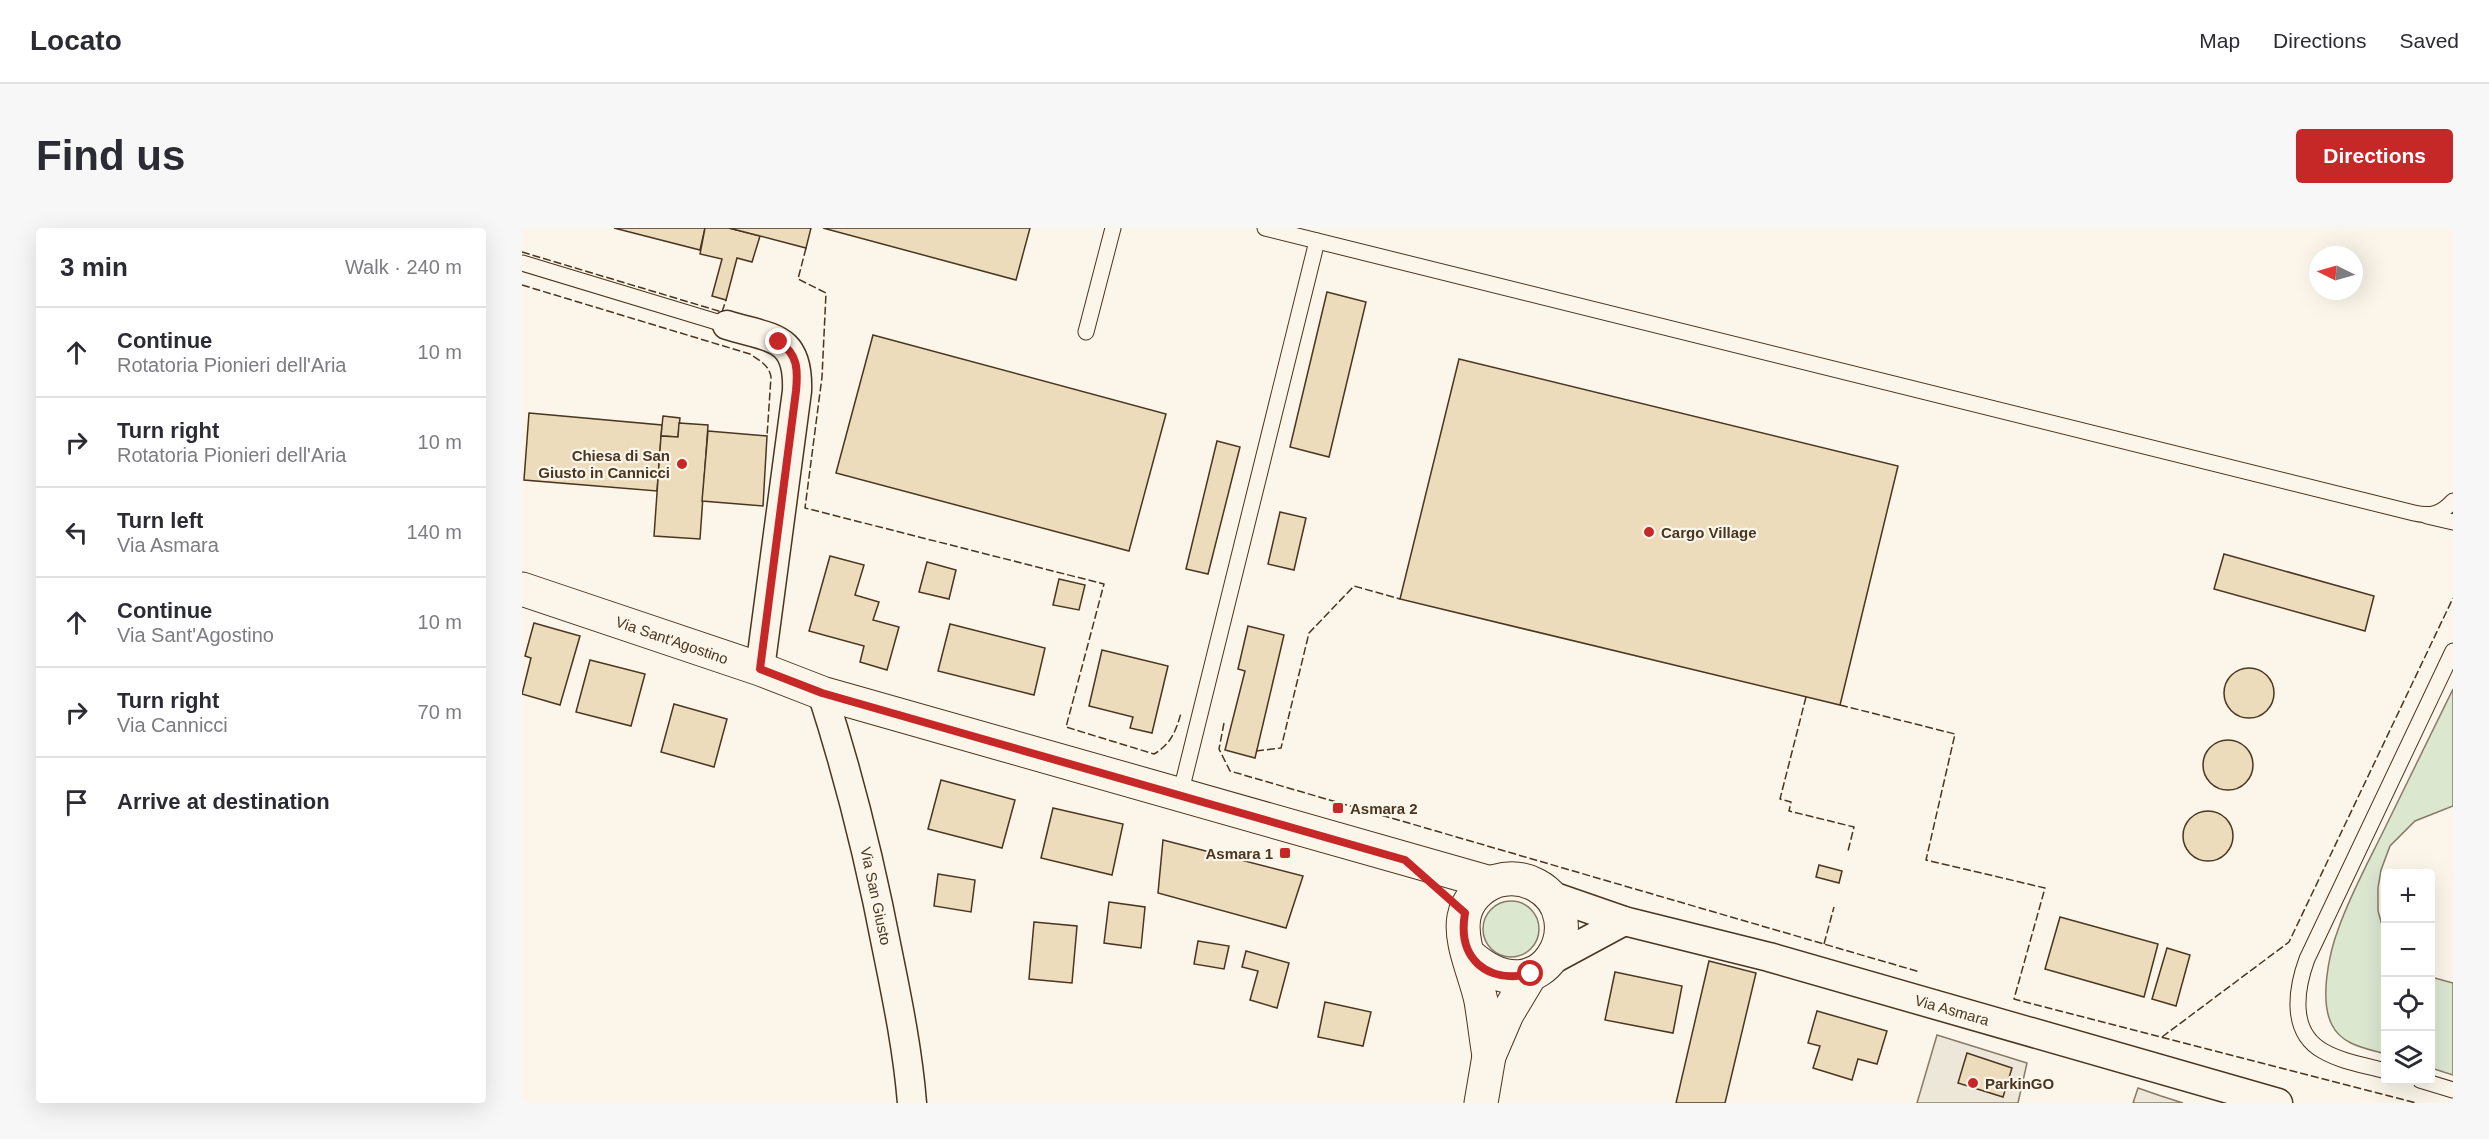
<!DOCTYPE html>
<html lang="en">
<head>
<meta charset="utf-8">
<style>
	body { margin:0; font-family:Helvetica,sans-serif; background:#f7f7f7; color:#2b2b33 }
	.controls { position:absolute; right:18px; bottom:18px; display:grid; overflow:hidden; border-radius:6px; box-shadow:0 6px 24px #0002 }
	.controls button { width:54px; height:54px; display:grid; place-items:center; padding:0; border:0; border-bottom:2px solid #e1e1e2; background:#fff; color:#2b2b33; font:30px sans-serif }
	.compass { position:absolute; left:1787px; top:18px; width:54px; height:54px; border-radius:50%; background:#fff; box-shadow:0 6px 24px #0002; rotate:275deg }
	.stop { position:absolute; width:18px; height:18px; margin:-14px; border:4px solid #c62828; border-radius:50%; background:#fff }
	.stop.end { background:#c62828; border-color:#fff; box-shadow:0 2px 6px #0008 }
	.list { margin:0; padding:0; list-style:none }
	h2 { display:flex; justify-content:space-between; align-items:center; height:78px; margin:0; padding:0 24px; font-size:26px }
	h2 small { font-size:20px; font-weight:400; color:#7c7c81 }
	.list li { display:grid; grid-template-columns:39px 1fr auto; gap:18px; align-items:center; box-sizing:border-box; height:90px; padding:0 24px; border-top:2px solid #e1e1e2 }
	.list b { display:block; font-size:22px; white-space:nowrap }
	.list p { margin:0; font-size:20px; white-space:nowrap; color:#7c7c81 }
	.list em { font-size:20px; font-style:normal; color:#7c7c81 }
	.icon { flex:none; width:33px; height:33px; fill:none; stroke:currentColor; stroke-width:2; stroke-linecap:round; stroke-linejoin:round }
	.map { position:relative; flex:none; width:1931px; height:875px; overflow:hidden; border-radius:6px }
	header { display:flex; align-items:center; gap:36px; box-sizing:border-box; height:84px; padding:0 30px; background:#fff; border-bottom:2px solid #e1e1e2 }
	header strong { font-size:28px }
	nav { display:flex; gap:33px; margin-inline-start:auto; font-size:21px }
	.intro { display:flex; align-items:center; justify-content:space-between; box-sizing:border-box; height:144px; padding:0 36px }
	h1 { margin:0; font-size:42px }
	.button { padding:15px 27px; border-radius:6px; background:#c62828; color:#fff; font-size:21px; font-weight:700 }
	main { display:flex; gap:36px; padding:0 36px }
	aside { flex:1; background:#fff; border-radius:6px; box-shadow:0 6px 24px #0002 }
	.map>svg:first-child { display:block }
	.green { fill:#dce7d0; stroke:#887966; stroke-width:1.5 }
	.parking { fill:#ede7d9; stroke:#887966; stroke-width:1.5 }
	.building { fill:#ecdcbc; stroke:#4a3520; stroke-width:1.5 }
	.lines { fill:none; stroke-linecap:round; stroke-linejoin:round }
	.lane-casing { stroke:#4a3520; stroke-width:17 }
	.street-casing { stroke:#4a3520; stroke-width:31 }
	.secondary-casing { stroke:#4a3520; stroke-width:35 }
	.lane { stroke:#fbf6e9; stroke-width:15 }
	.street { stroke:#fbf6e9; stroke-width:28 }
	.secondary { stroke:#fbf6e9; stroke-width:33 }
	.fence { stroke:#4a3520; stroke-width:1.5; stroke-dasharray:8 3; stroke-linecap:butt }
	.route { stroke:#c62828; stroke-width:8 }
	.poi-dot { fill:#c62828; stroke:#fbf6e9; stroke-width:2 }
	.labels { text-anchor:middle; dominant-baseline:central; stroke-width:4.5; stroke-linejoin:round; paint-order:stroke }
	.poi-label { font-size:15px; font-weight:bold; fill:#4a3520; stroke:#fbf6e9; text-anchor:start }
	.street-label { font-size:15px; fill:#4a3520; stroke:#fbf6e9 }
</style>
</head>
<body>
<header>
<strong>Locato</strong>
<nav><a>Map</a><a>Directions</a><a>Saved</a></nav>
</header>
<div class="intro"><h1>Find us</h1><a class="button">Directions</a></div>
<main>
<aside>
<h2>3 min<small>Walk · 240 m</small></h2>
<ul class="list">
<li><svg class="icon" aria-label="ahead" viewBox="0 0 24 24"><path d="M12 20V5M6 11l6-6 6 6"/></svg><div><b>Continue</b><p>Rotatoria Pionieri dell'Aria</p></div><em>10 m</em></li>
<li><svg class="icon" aria-label="right" viewBox="0 0 24 24"><path d="M7 20v-9h11M14 6l5 5-5 5"/></svg><div><b>Turn right</b><p>Rotatoria Pionieri dell'Aria</p></div><em>10 m</em></li>
<li><svg class="icon" aria-label="left" viewBox="0 0 24 24"><path d="M17 20v-9H6M10 6l-5 5 5 5"/></svg><div><b>Turn left</b><p>Via Asmara</p></div><em>140 m</em></li>
<li><svg class="icon" aria-label="ahead" viewBox="0 0 24 24"><path d="M12 20V5M6 11l6-6 6 6"/></svg><div><b>Continue</b><p>Via Sant'Agostino</p></div><em>10 m</em></li>
<li><svg class="icon" aria-label="right" viewBox="0 0 24 24"><path d="M7 20v-9h11M14 6l5 5-5 5"/></svg><div><b>Turn right</b><p>Via Cannicci</p></div><em>70 m</em></li>
<li><svg class="icon" aria-label="arrive" viewBox="0 0 24 24"><path d="M6 21V4h12l-3 4 3 4H6"/></svg><div><b>Arrive at destination</b></div></li>
</ul>
</aside>
<div class="map">
<svg width="1931" height="875" viewBox="0 0 1931 875">
	<rect width="100%" height="100%" fill="#fbf6e9"/>
	<g class="green">
		<path d="M1931,461v117l-38,15 -25,25 -9,24 -3,18v23l7,25v118c-20,-6 -43,-9 -53,-29 -13,-25 -3,-72 7,-98 11,-31 27,-61 42,-91 24,-49 48,-98 72,-147z"/>
		<circle cx="989" cy="701" r="28"/>
		<path d="M1909,749l22,6v92l-22,-7z"/>
	</g>
	<g class="parking">
		<path d="M1415,807l90,28 -9,40h-101z"/>
		<path d="M1616,860l23,8 22,7h-50z"/>
	</g>
	<g class="building">
		<path d="M92,0h91l-5,22z"/>
		<path d="M183,0h24l31,8 -8,26 -15,-4 -11,42 -14,-4 10,-37 -22,-5z"/>
		<path d="M207,0h82l-5,20z"/>
		<path d="M301,0h207l-14,52z"/>
		<path d="M805,64l39,10 -37,155 -39,-10z"/>
		<path d="M351,107l293,79 -37,137 -293,-78z"/>
		<path d="M937,131l439,107 -58,239 -440,-106z"/>
		<path d="M7,185l133,12 -5,66 -133,-11z"/>
		<path d="M141,188l17,2 -2,19 -17,-1z"/>
		<path d="M157,195l29,2 -8,114 -46,-3 7,-100 17,1z"/>
		<path d="M186,203l59,5 -4,70 -61,-5z"/>
		<path d="M695,213l23,6 -32,127 -22,-5z"/>
		<path d="M758,284l26,6 -12,52 -26,-6z"/>
		<path d="M1702,326l150,42 -9,35 -151,-42z"/>
		<path d="M308,328l34,9 -9,30 24,7 -6,18 26,7 -12,43 -27,-8 4,-16 -55,-15z"/>
		<path d="M405,334l29,8 -7,29 -30,-7z"/>
		<path d="M537,351l26,6 -6,25 -26,-5z"/>
		<path d="M12,395l46,13 -20,69 -38,-11 9,-36 -6,-2z"/>
		<path d="M428,396l95,24 -11,47 -96,-24z"/>
		<path d="M726,398l36,9 -29,123 -30,-8 20,-79 -7,-2z"/>
		<path d="M580,422l66,16 -16,67 -22,-5 3,-11 -44,-11z"/>
		<path d="M68,432l55,14 -14,52 -55,-14z"/>
		<circle cx="1727" cy="465" r="25"/>
		<path d="M152,476l53,15 -13,48 -53,-15z"/>
		<circle cx="1706" cy="537" r="25"/>
		<path d="M419,552l74,20 -13,48 -74,-19z"/>
		<path d="M531,580l70,16 -11,51 -71,-17z"/>
		<circle cx="1686" cy="608" r="25"/>
		<path d="M641,612l140,36 -17,52 -128,-35z"/>
		<path d="M1297,637l23,6 -3,12 -23,-6z"/>
		<path d="M416,646l37,6 -4,32 -37,-6z"/>
		<path d="M587,674l36,5 -4,41 -37,-5z"/>
		<path d="M1538,689l98,27 -14,53 -99,-28z"/>
		<path d="M512,694l43,4 -5,57 -43,-4z"/>
		<path d="M676,713l31,5 -5,23 -30,-5z"/>
		<path d="M1645,720l23,7 -14,51 -24,-7z"/>
		<path d="M724,723l43,12 -12,45 -27,-8 8,-29 -16,-4z"/>
		<path d="M1187,733l47,12 -31,130h-49z"/>
		<path d="M1093,744l67,14 -9,47 -68,-13z"/>
		<path d="M803,774l46,10 -8,34 -45,-9z"/>
		<path d="M1295,783l70,20 -10,33 -19,-5 -6,21 -39,-12 7,-22 -12,-3z"/>
		<path d="M1445,825l45,15 -9,29 -45,-14z"/>
	</g>
	<g class="lines">
		<defs>
			<g id="lane">
				<path d="M743,0l1149,285c17,4 27,1 39,-12"/>
				<path d="M0,35l205,62"/>
				<path d="M564,104l27,-104"/>
				<path d="M1905,288l26,6"/>
				<path d="M658,567l137,-554"/>
				<path d="M1864,843c-21,-6 -44,-9 -63,-20 -34,-19 -27,-62 -16,-92l146,-308"/>
				<path d="M1898,852l33,10"/>
			</g>
			<g id="street">
				<path d="M205,97c45,14 72,10 70,66l-37,278"/>
				<path d="M300,465c28,86 49,172 66,261 10,49 20,99 24,149"/>
				<path d="M1027,667l75,26 145,36 509,146"/>
				<path d="M1026,734l76,-41"/>
			</g>
			<g id="secondary">
				<path d="M0,361l238,80 62,24 669,190"/>
				<path d="M948,728c74,65 124,-40 66,-71 -13,-7 -26,-8 -40,-4 -16,6 -29,19 -32,36 -5,25 12,59 17,84 3,18 5,37 8,55"/>
				<path d="M959,875l8,-47 18,-42 24,-40"/>
			</g>
		</defs>
		<use href="#lane" class="lane-casing"/>
		<use href="#street" class="street-casing"/>
		<use href="#secondary" class="secondary-casing"/>
		<use href="#lane" class="lane"/>
		<use href="#street" class="street"/>
		<use href="#secondary" class="secondary"/>
		<g class="fence">
			<path d="M284,20l-8,31 28,14 -4,84 -17,131 299,76 -38,143 88,27c17,-10 22,-23 27,-41"/>
			<path d="M0,24l200,60 4,-12"/>
			<path d="M0,57l228,69c10,7 19,11 21,23l-4,59"/>
			<path d="M1284,469l-26,102 11,3 -2,9 65,16 -6,24"/>
			<path d="M1318,477l115,29 -29,126 119,28 -31,111 402,104"/>
			<path d="M702,495l-5,26 11,22 690,201"/>
			<path d="M734,523l25,-3 28,-115 45,-47 46,13"/>
			<path d="M1302,716l10,-37"/>
			<path d="M1640,809l127,-95 164,-344"/>
		</g>
	</g>
	<g class="lines">
		<path class="route" d="M257,114c19,12 19,28 17,49l-36,278 62,24 583,167 60,53c-8,46 22,71 66,61"/>
	</g>
	<g class="poi-dot">
		<circle cx="160" cy="236" r="6"/>
		<circle cx="1127" cy="304" r="6"/>
		<rect x="810" y="574" width="12" height="12" rx="3"/>
		<rect x="757" y="619" width="12" height="12" rx="3"/>
		<circle cx="1451" cy="855" r="6"/>
	</g>
	<g class="labels">
		<g class="poi-label">
			<text x="148" y="227" text-anchor="end">Chiesa di San<tspan x="148" dy="17">Giusto in Cannicci</tspan></text>
			<text x="1139" y="304">Cargo Village</text>
			<text x="828" y="580">Asmara 2</text>
			<text x="751" y="625" text-anchor="end">Asmara 1</text>
			<text x="1463" y="855">ParkinGO</text>
		</g>
		<g class="street-label">
			<text transform="translate(150 412) rotate(19)">Via Sant'Agostino</text>
			<text transform="translate(354 668) rotate(78)">Via San Giusto</text>
			<text transform="translate(1430 782) rotate(16)">Via Asmara</text>
		</g>
	</g>
</svg>
<div class="controls">
<button>+</button>
<button>−</button>
<button><svg class="icon" aria-label="locate" viewBox="0 0 24 24"><circle cx="12" cy="12" r="6"/><path d="M12 2v4M12 18v4M2 12h4M18 12h4"/></svg></button>
<button><svg class="icon" aria-label="layers" viewBox="0 0 24 24"><path d="M12 4l9 5-9 5-9-5zM3 14l9 5 9-5"/></svg></button>
</div>
<svg class="compass" viewBox="-18 -18 36 36"><path d="M0-13l5 13h-10z" fill="#e53935"/><path d="M0 13l5-13h-10z" fill="#7c7c81"/></svg>
<div class="stop" style="left:1009px;top:746px"></div>
<div class="stop end" style="left:257px;top:114px"></div>
</div>
</main>
</body>
</html>
